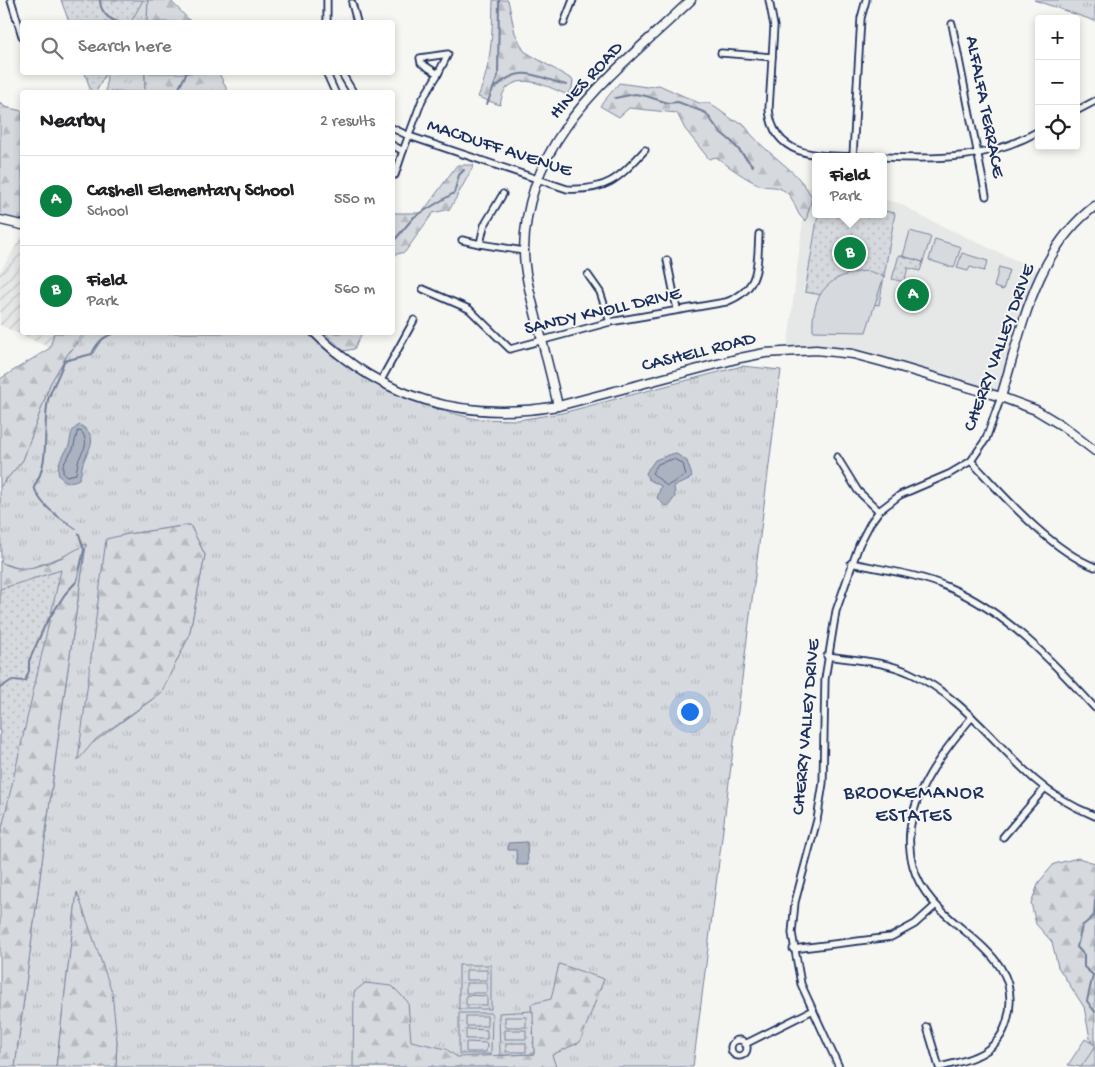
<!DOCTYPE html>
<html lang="en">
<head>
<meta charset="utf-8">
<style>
	body { margin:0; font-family:"Gochi Hand",sans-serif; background:#f2f2f2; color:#202124 }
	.controls { position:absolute; right:15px; top:15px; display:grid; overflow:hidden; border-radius:5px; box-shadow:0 2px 8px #0003 }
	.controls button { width:45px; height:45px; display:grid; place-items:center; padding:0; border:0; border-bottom:1px solid #e0e0e0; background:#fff; color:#202124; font:25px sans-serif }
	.you { position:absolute; left:689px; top:711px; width:18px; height:18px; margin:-12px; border:4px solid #fff; border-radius:50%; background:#1a73e8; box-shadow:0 0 0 8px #1a73e833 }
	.badge { display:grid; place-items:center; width:32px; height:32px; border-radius:50%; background:#0b8043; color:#fff; font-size:16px; font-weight:700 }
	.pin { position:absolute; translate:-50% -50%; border:2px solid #fff; box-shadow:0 1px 5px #0006 }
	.popup { position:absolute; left:812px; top:153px; width:75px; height:65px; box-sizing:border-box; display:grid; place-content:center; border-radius:5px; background:#fff; filter:drop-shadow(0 1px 4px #0005); font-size:16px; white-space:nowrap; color:#757577 }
	.popup b { font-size:19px; color:#202124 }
	.popup::after { content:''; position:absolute; left:50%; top:100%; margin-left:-10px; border:10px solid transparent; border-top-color:#fff }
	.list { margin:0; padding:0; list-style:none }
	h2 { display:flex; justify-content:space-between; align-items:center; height:65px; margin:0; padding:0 20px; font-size:21px }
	h2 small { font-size:16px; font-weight:400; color:#757577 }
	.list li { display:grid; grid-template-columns:32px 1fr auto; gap:15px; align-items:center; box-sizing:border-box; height:90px; padding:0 20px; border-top:1px solid #e0e0e0 }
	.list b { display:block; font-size:19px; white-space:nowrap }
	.list p { margin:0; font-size:16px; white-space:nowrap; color:#757577 }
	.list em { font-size:16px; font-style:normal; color:#757577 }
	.icon { flex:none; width:28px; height:28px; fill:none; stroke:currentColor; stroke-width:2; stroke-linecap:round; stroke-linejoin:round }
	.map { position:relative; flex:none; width:1095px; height:1067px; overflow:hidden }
	.search { position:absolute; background:#fff; box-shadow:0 2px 8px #0003; left:20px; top:20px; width:375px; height:55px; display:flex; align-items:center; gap:12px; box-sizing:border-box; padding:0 18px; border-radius:5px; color:#757577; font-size:19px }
	.panel { position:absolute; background:#fff; box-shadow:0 2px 8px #0003; left:20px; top:90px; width:375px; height:245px; border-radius:5px }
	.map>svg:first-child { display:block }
	.built { fill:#e6e7e7 }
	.industrial { fill:url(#industrial-furrows) }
	.grass { fill:url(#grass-tufts); stroke:#78849e; fill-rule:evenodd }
	.forest { fill:url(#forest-firs); stroke:#78849e }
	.park { fill:url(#park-dots); stroke:#78849e }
	.pitch { fill:#d6d9dd; stroke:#78849e }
	.water { fill:#abb2c0; stroke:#717e99 }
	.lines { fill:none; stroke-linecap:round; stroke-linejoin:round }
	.shore { stroke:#556385; stroke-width:1 }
	.stream { stroke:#717e99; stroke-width:2 }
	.street-casing { stroke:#1b2f5e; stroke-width:9 }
	.secondary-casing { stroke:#1b2f5e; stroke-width:11 }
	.street { stroke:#f6f6f2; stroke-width:5.5 }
	.secondary { stroke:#f6f6f2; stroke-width:8 }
	.labels { text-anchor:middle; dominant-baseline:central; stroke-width:4; stroke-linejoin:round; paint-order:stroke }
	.street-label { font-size:19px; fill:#1b2f5e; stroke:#f6f6f2 }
	.neighbourhood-label { font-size:20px; letter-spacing:1px; fill:#1b2f5e; stroke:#f6f6f2 }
</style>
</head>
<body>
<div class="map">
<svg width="1095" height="1067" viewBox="0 0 1095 1067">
	<defs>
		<pattern id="industrial-furrows" width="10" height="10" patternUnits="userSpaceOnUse" patternTransform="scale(1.25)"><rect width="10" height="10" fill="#e6e7e7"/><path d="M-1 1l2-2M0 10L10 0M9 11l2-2" fill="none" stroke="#c5c6c9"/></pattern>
		<pattern id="grass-tufts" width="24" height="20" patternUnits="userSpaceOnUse" patternTransform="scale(1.25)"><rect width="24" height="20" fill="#d6d9dd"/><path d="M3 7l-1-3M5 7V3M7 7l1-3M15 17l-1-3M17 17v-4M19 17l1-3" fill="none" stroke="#b7bbc0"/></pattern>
		<pattern id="forest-firs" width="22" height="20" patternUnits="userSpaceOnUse" patternTransform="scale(1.25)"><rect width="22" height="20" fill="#d6d9dd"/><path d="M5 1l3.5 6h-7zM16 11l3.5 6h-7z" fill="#b7bbc0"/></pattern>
		<pattern id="park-dots" width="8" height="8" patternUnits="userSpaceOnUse" patternTransform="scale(1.25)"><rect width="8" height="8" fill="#d6d9dd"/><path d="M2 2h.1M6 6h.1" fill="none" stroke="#b7bbc0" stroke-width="1.8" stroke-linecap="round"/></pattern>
	</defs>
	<rect width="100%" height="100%" fill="#f6f6f2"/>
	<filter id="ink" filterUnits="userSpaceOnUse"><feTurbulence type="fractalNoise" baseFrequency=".02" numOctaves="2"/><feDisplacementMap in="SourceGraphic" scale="10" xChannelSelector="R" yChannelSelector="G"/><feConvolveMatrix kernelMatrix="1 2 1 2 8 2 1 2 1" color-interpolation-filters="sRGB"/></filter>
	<g filter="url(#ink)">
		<path class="built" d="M807,187l9,2v25h68v-14l15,3 26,15 116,54 -40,125 -148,-43 -66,-3z"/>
		<path class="industrial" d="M22,236v96l32,1 -4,15 -50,-23v-53z"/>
		<g class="grass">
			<path d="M97,0h51l-1,22h-46z"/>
			<path d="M1034,0h61v21z"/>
			<path d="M107,73h38v19h-39z"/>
			<path d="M87,333h220l24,22 42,27 30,15 36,13 37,9 42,1 44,-7 180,-47 39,4 -88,697h-577l1,-26 -40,-148 -21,174h-41l46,-350 25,-172 -19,10 -42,15 -24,-7 -1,-76 23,-27 27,-76 17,-29zM190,525l15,30 -16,81 -28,57 -71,52 17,-205 21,-6z"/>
		</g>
		<g class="forest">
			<path d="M148,0h22l21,22h-44z"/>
			<path d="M493,0h15l7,33 9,18 49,29 -1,8 -4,7c-18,-7 -47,-24 -63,-5 -3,4 -4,11 -5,15l-22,-8c14,-34 14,-61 15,-97z"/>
			<path d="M145,73h74l9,19h-83z"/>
			<path d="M619,83l28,4 12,-2 40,18h10l24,17 10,3c19,31 52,42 69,74l-6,24c-10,-5 -10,-18 -17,-26 -12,-12 -18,-6 -29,-10 -13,-5 -32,-19 -44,-28l-7,2 -24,-30 -8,-16 -48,-5 -10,9 -19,-11z"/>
			<path d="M0,102l5,5 17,4v114l-22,-5z"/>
			<path d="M457,165h17l-24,44 -17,4 -28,39 -12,3v-42h29z"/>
			<path d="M54,333h30l-17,22 -17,29 -27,76 -23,27v-108l50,-31z"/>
			<path d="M325,333h37l-8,16 -10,2z"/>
			<path d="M190,525l15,30 -16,81 -28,57 -65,46 -18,21 28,-221 22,-5z"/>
			<path d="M86,544l-25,173 -46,350h-15v-506c25,19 63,-4 86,-17z"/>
			<path d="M1078,858l17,5v204h-16l13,-18 -8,-42 -26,-40 -6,-25 -16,-18 -5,-21 8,-21 15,-18z"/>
			<path d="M77,892l35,100 5,49 -1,26h-60z"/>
			<path d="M559,964l45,15 -24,63 -28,13 4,12h-203l1,-75 11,-9 27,3 16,16 3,39 35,8 11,8 77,-3 -3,-50 20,-5z"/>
		</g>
		<g class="park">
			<path d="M61,0h82l-12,22h-62z"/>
			<path d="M85,73h21l-10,19h-5z"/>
			<path d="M884,211l11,2 -16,92 -74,-13 13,-78h66z"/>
			<path d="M899,255l24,7 -3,9 -12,-3 -4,14 -12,-3z"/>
			<path d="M61,570l-61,267v-248z"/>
			<rect x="459" y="965" width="32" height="44"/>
			<path d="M533,1011l1,43 -34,1 -1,-42z"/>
			<path d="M459,1013h33l-1,41h-32z"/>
		</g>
		<g class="pitch">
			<path d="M910,231l21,6 -8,25 -20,-6z"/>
			<path d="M935,239l26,8 -7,21 -25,-8z"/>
			<path d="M962,253l26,8 -4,10 -14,-4 -2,4 -11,-3z"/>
			<path d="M999,267l10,3 -6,20 -9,-3z"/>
			<path d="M868,271l16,5 -18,56 -53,-1c-2,-38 17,-58 55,-60z"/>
			<rect x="466" y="970" width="21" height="10"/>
			<rect x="466" y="983" width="21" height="10"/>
			<path d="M466,995l21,1v9h-21z"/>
			<rect x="466" y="1016" width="21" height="10"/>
			<rect x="505" y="1017" width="21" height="10"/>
			<path d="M466,1029l21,1v9h-21z"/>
			<rect x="505" y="1030" width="21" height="9"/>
			<path d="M1085,1039l10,6v2l-14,20 -13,-2z"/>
			<path d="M466,1042l21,1 -1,9h-20z"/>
			<rect x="506" y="1043" width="20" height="9"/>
		</g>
		<g class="water">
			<path d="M80,425c21,13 8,23 3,38 -2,6 -1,10 -4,16 -8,4 -13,4 -20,-3 -4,-14 5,-19 10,-31 3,-9 0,-15 11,-20z"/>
			<path d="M675,453l12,8 5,15 -5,5 -13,5 1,11 -6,8 -4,1 -8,-8 4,-12 -13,-7 -2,-6 9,-13z"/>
			<path d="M527,842l1,23h-11l-1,-15h-8v-7z"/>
		</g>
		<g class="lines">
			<g class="shore">
				<path d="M78,431l4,1c8,14 0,18 -4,30 -1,4 -1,8 -2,12l-9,2 -4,-3v-8l10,-16z"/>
				<path d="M674,459l9,5 3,11 -19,11 -15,-13 6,-9z"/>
			</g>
			<g class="stream">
				<path d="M100,0c0,11 8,19 18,22"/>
				<path d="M495,88c26,-25 41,-11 71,-3"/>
				<path d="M177,92l10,-20"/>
				<path d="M615,98l20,-4 11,2 22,7 10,-1 28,11 13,18 12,10 22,25"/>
				<path d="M487,104l11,-28 1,-76"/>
				<path d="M392,243l22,-26 40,-24 5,-18 5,-5"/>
				<path d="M76,529c-17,-12 -35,-22 -42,-42 17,-27 8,-57 14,-87 4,-14 12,-25 16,-39l28,-7c6,-13 12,-18 26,-22"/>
				<path d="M0,688l12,-8 13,1 4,-10v-10l16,-36 20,-31 12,-13 7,-31 -5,-16"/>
				<path d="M1095,901l-1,15 -12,10 -5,21 7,8v12l9,8 -6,26 8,11"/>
			</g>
			<defs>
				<g id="street">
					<path d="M11,0l11,36"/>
					<path d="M769,0l5,26 -5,83c5,58 68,45 110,48"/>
					<path d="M352,3l5,19"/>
					<path d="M327,22v-22"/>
					<path d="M564,23l9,-23"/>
					<path d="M952,24l34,172"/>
					<path d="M721,53l51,4"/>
					<path d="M448,54l-10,20 -17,-11 -1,-5z"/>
					<path d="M326,72l9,20"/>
					<path d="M341,72l12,20"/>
					<path d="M1076,111l19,-10"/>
					<path d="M392,128l17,8 158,53c41,2 52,-11 78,-39"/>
					<path d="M392,145l11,6 -8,24h-3"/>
					<path d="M403,151l19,-51 16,-26"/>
					<path d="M853,155l8,-137 5,-18"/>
					<path d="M884,157c54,3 106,2 155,-26"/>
					<path d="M503,194l-19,32 -4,18 44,7"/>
					<path d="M462,240l18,4"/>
					<path d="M667,260l10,49"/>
					<path d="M588,275l12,17 10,30"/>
					<path d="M423,289l46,20 41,40 100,-27 116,-20c35,-13 31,-37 33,-68"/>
					<path d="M380,382l34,-62"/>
					<path d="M837,457l21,34 21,20"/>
					<path d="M971,461c33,35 78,88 124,106"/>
					<path d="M851,563c33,7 67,11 97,24 59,25 105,75 147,121"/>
					<path d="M827,656c27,4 58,5 83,17 50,22 83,69 124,106 18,16 39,28 61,37"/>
					<path d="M1003,837l42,-49"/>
					<path d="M793,949l98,-12 24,-13 20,-18"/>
					<path d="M927,1027l12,40"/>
					<circle cx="739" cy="1048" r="8"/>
					<path d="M745,1044l68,-34"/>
					<path d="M839,1067l-38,-83 -9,-51 3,-31 22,-82 6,-37 2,-104 11,-68 23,-66 12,-23 8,-11 21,-16 49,-21 22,-13 15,-22 15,-42"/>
					<path d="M940,1067c29,-7 58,-13 67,-46 22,-76 -77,-90 -94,-155 -16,-57 25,-108 59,-149"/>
				</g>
				<g id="secondary">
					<path d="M0,220l22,5"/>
					<path d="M314,332c69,68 150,90 244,74l182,-48 25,-5 51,-3 37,4 30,8 118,35 35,13 25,15 34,26"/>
					<path d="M1001,397c21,-68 34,-146 94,-191"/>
					<path d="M558,406c-7,-31 -15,-62 -23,-93 -5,-20 -11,-42 -11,-63 2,-116 91,-177 167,-250"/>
				</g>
			</defs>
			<use href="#street" class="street-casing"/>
			<use href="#secondary" class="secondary-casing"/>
			<use href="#street" class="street"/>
			<use href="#secondary" class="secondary"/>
		</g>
	</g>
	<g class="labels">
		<g class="street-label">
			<text transform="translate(587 81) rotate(-47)">HINES ROAD</text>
			<text transform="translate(984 107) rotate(79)">ALFALFA TERRACE</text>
			<text transform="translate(499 149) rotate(18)">MACDUFF AVENUE</text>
			<text transform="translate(603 312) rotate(-13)">SANDY KNOLL DRIVE</text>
			<text transform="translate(1000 348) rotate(-70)">CHERRY VALLEY DRIVE</text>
			<text transform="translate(699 353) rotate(-14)">CASHELL ROAD</text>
			<text transform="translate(807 727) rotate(-85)">CHERRY VALLEY DRIVE</text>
		</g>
		<g class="neighbourhood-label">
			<text x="914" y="794">BROOKEMANOR<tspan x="914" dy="23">ESTATES</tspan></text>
		</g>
	</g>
</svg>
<div class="controls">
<button>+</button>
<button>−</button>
<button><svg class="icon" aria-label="locate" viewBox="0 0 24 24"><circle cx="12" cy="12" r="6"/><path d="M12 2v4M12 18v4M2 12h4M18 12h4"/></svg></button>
</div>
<div class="you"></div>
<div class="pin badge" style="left:913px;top:295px">A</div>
<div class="pin badge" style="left:850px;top:253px">B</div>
<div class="popup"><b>Field</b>Park</div>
<div class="search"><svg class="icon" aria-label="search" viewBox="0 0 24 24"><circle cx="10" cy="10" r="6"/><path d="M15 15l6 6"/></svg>Search here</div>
<section class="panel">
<h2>Nearby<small>2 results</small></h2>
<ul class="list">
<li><span class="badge">A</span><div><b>Cashell Elementary School</b><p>School</p></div><em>550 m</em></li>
<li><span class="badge">B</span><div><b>Field</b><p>Park</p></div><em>560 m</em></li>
</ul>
</section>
</div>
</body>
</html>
